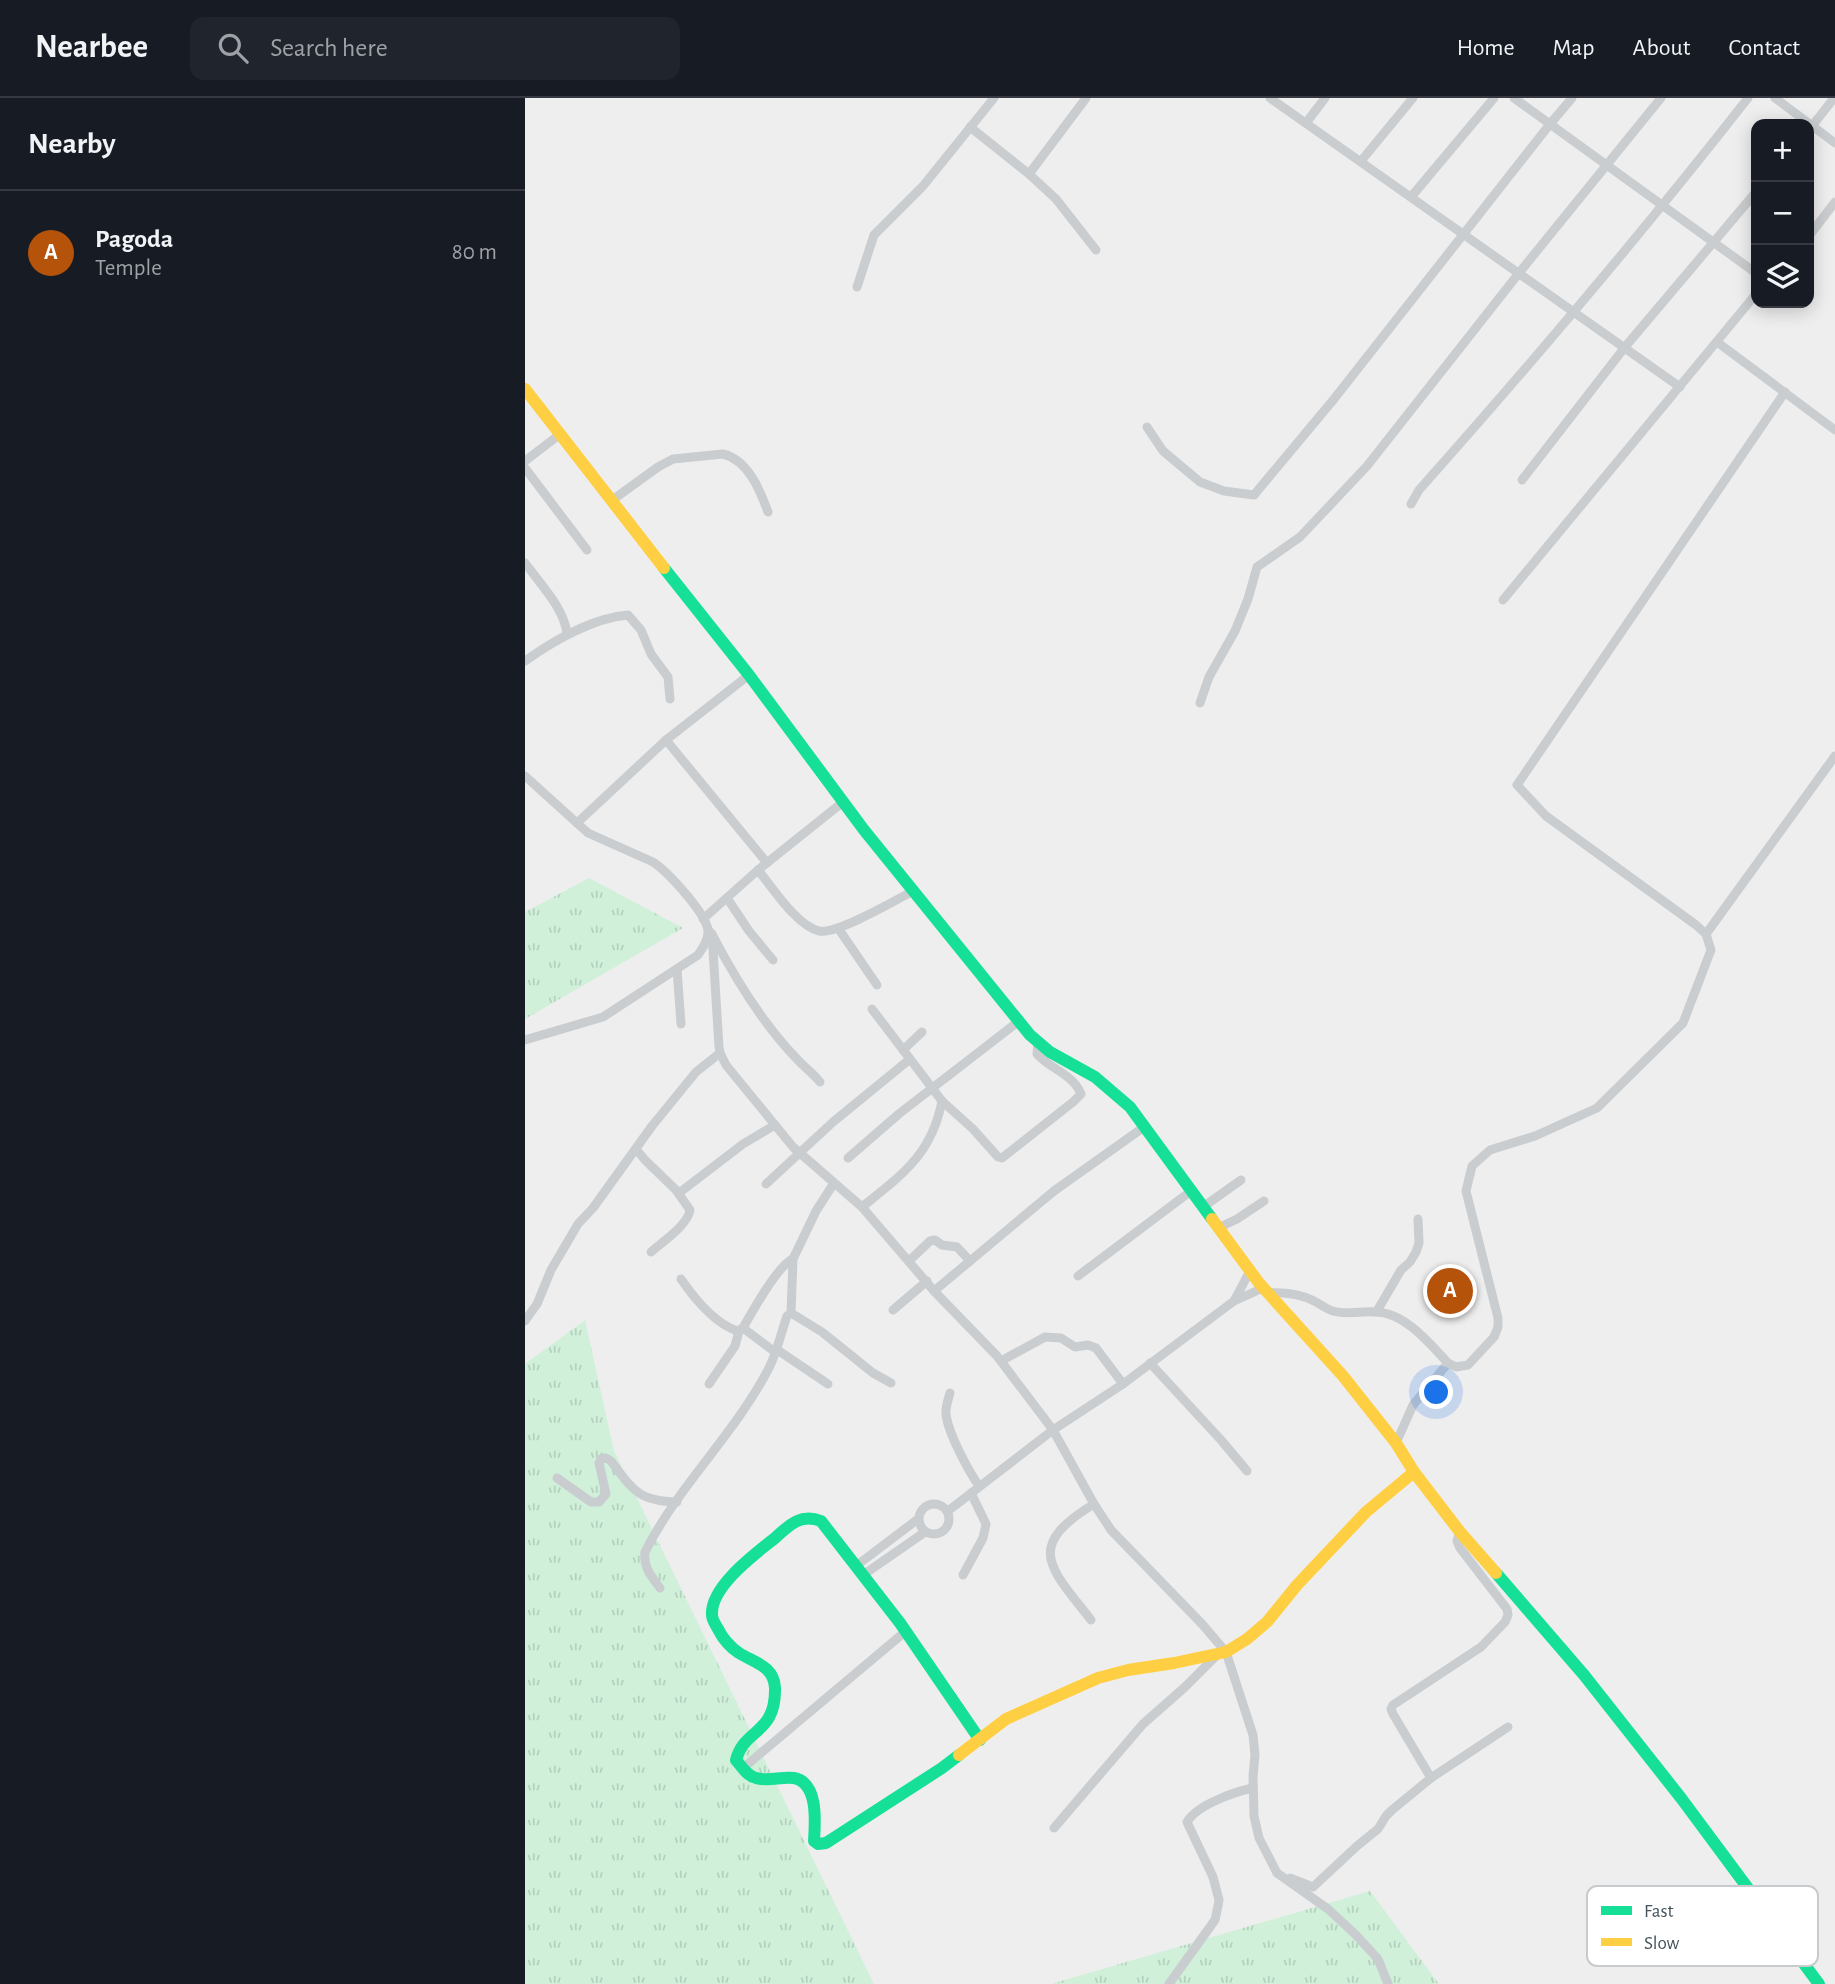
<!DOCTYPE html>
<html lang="en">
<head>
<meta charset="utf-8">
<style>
	body { margin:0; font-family:"Alegreya Sans",sans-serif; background:#20242c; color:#f1f3f6 }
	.controls { position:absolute; right:21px; top:21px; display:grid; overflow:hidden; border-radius:14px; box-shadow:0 4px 18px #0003 }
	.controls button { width:63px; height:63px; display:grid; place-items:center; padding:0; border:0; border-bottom:2px solid #363941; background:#171b24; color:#f1f3f6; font:35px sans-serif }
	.you { position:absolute; left:912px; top:1295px; width:24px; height:24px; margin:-18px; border:5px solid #fff; border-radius:50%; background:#1a73e8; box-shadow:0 0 0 10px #1a73e833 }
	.badge { display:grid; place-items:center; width:46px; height:46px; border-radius:50%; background:#b45309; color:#fff; font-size:23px; font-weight:700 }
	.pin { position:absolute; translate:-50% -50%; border:4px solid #fff; box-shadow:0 2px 7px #0006 }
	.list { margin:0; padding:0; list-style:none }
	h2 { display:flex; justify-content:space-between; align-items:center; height:91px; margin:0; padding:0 28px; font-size:30px }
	h2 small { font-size:23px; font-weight:400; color:#9ea1a6 }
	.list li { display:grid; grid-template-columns:46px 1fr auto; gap:21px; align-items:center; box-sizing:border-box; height:126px; padding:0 28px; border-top:2px solid #363941 }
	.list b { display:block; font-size:26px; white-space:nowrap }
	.list p { margin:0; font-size:23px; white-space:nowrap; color:#9ea1a6 }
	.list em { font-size:23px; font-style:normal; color:#9ea1a6 }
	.icon { flex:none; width:38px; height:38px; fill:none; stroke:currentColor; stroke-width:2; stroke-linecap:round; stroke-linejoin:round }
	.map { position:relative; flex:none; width:1310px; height:1886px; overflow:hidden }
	header { display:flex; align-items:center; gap:42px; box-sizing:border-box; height:98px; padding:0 35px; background:#171b24; border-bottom:2px solid #363941 }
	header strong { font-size:33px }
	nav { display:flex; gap:38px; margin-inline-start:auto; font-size:24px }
	.search { width:490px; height:63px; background:#20242c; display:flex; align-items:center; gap:18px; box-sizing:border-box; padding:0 24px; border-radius:14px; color:#9ea1a6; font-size:26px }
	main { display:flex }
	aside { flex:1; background:#171b24 }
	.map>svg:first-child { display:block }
	.grass { fill:url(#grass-tufts) }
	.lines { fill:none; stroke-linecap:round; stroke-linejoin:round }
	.street { stroke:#cacdcf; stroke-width:9 }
	.fast { stroke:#16e098; stroke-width:12 }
	.slow { stroke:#ffcf43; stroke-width:12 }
	.key { fill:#fff; stroke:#c7cbce; stroke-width:2 }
	.key-label { font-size:19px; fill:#44525c }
</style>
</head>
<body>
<header>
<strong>Nearbee</strong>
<div class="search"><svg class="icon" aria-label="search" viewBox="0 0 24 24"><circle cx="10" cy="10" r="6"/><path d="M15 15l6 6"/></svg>Search here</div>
<nav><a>Home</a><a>Map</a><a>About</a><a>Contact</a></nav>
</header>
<main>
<aside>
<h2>Nearby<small></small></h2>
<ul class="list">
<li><span class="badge">A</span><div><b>Pagoda</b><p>Temple</p></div><em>80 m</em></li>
</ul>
</aside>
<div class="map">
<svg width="1310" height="1886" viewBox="0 0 1310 1886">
	<defs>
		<pattern id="grass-tufts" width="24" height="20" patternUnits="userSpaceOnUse" patternTransform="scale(1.75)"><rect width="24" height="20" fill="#d0f0da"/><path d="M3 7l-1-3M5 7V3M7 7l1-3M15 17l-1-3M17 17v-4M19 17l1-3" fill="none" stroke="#b4d0be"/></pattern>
	</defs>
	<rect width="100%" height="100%" fill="#efeeee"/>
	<g class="grass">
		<path d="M64,780l94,50 -158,91v-107z"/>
		<path d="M60,1222l29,131 260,533h-349v-620z"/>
		<path d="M845,1793l69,93h-388z"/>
	</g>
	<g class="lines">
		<g class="street">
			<path d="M745,0l410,289"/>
			<path d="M989,0l242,175"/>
			<path d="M1250,0l60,45"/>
			<path d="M781,25l19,-25"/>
			<path d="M445,29l59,47 27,25 40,51"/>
			<path d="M1284,32l25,-32"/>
			<path d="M836,63l52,-63"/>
			<path d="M504,76l57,-76"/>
			<path d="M886,99l83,-99"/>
			<path d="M1284,138l26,-34"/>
			<path d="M332,189l17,-52 49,-49 71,-88"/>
			<path d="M1192,244l118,88"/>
			<path d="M622,329l16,24 37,31 24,9 30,4 80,-96 216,-275 22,-26"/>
			<path d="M0,363l34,-26"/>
			<path d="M0,370l62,82"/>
			<path d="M997,382l103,-133 131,-155"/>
			<path d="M86,403l47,-34 15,-8 50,-5c25,6 37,36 45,58"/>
			<path d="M886,406l8,-14c113,-127 224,-258 329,-392"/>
			<path d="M0,465c16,22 38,44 42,70"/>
			<path d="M978,502l253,-306"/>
			<path d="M0,563c28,-20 68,-43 103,-46l13,15 10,24 17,23 2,22"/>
			<path d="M675,605l9,-26 26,-46 13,-32 9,-32 43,-30 67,-71 152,-193 142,-175"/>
			<path d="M141,642l101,123"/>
			<path d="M0,678l63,57 65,29c15,10 52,50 55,68 1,9 -5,18 -10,25l-95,62 -78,23"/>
			<path d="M52,725l89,-83 83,-65"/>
			<path d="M233,772c15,18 38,55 61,61 17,4 77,-31 94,-40"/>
			<path d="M202,800l22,33 24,29"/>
			<path d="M178,821l55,-49 85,-68"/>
			<path d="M313,830l39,57"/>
			<path d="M183,832l4,4 7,113 1,6 6,12 67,82 69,60 72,84 63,65 56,74 41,74 17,26 91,94 24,28 27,83 2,20 -2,21 1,40 5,22 18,35 51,36 28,26 22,24 10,25"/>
			<path d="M1181,836l129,-178"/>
			<path d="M188,838c23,44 49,87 84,123 7,8 16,14 23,23"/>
			<path d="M152,871l4,55"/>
			<path d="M347,911l70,92 31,28 25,28 4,1 71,-56 8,-8c-8,-20 -31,-25 -44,-40l1,-12"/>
			<path d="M378,952l19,-18"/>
			<path d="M111,1051l9,11 31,30 14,20c-2,15 -28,32 -39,42"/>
			<path d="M323,1060l52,-45 119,-92"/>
			<path d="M241,1086l67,-62 77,-63"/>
			<path d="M154,1095l64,-49 32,-19"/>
			<path d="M337,1109c40,-32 70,-53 80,-106"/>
			<path d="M678,1109l38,-27"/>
			<path d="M693,1130l19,-9 27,-18"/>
			<path d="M384,1163l21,-20 5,-1 7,5 15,2 13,14"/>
			<path d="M553,1178l113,-85"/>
			<path d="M156,1181c13,19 34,44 56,52l6,-3c9,-16 35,-63 50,-69"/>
			<path d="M409,1193l120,-100 90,-64"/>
			<path d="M742,1195c16,-1 32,0 47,8 6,3 12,8 19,10 14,4 28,0 42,1 30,0 55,32 73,51"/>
			<path d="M709,1203l16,-30"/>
			<path d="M368,1212l34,-29"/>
			<path d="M852,1213l24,-41 9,-8 6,-10 3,-9 -1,-24"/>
			<path d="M266,1215l31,19 51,41 18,10"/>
			<path d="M0,1223l12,-17 14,-34 27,-46 15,-16 59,-82 44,-54 24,-19"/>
			<path d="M218,1230l32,24"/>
			<path d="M251,1251l52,35"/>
			<path d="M476,1263l44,-24 16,1 14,9 13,-2 8,3 27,36"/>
			<path d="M625,1265l71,77 26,31"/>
			<path d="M184,1286l26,-38 4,-15"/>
			<path d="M425,1295c-2,7 -5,15 -4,22 3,20 22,55 33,71"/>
			<path d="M871,1345l17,-38 35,-42 8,4 12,-2 26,-28 4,-10v-9l-32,-127 6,-25 18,-16 45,-14 62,-28 86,-85 28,-73 -5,-16 -10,-9 -150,-109 -29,-31 268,-393"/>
			<path d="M32,1380l34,24h8l7,-8 -7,-31 2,-4 5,-1 5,3c22,29 27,40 66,41"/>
			<circle cx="409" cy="1421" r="15"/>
			<path d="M423,1413l105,-81 70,-46 111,-83 29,-13"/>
			<path d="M331,1468l62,-47"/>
			<path d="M338,1477l62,-43"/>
			<path d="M438,1477l20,-37 3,-14 -15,-31"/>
			<path d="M135,1490c-9,-12 -17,-21 -15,-36 33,-66 90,-118 124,-184 8,-16 12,-35 18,-52l4,-3 2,-54 23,-48 18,-28"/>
			<path d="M566,1522c-40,-52 -68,-73 3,-116"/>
			<path d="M217,1671l164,-138"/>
			<path d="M906,1680l77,-51"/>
			<path d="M529,1730l89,-104 42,-37 32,-32"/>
			<path d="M765,1780l23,9 44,-41 21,-17 8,-13 6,-6 39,-32 -38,-64 -2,-5 2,-4 88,-58 24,-25 3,-7 -1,-6 -47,-61 -3,-7 3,-9"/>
			<path d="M644,1886l46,-64 3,-14 1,-6 -6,-23 -26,-55c10,-17 47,-30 66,-34"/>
		</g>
		<g class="fast">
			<path d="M139,470l85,107 115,155 166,205 20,17 45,25 35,30 82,112"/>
			<path d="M971,1475l88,102 97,123 138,186"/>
			<path d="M434,1657l-17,13 -116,75 -8,1 -4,-3c1,-18 5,-58 -20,-63 -12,-2 -26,4 -38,0 -9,-2 -14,-11 -20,-18 8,-32 40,-25 39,-72 -1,-22 -20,-25 -36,-35 -9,-6 -16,-14 -21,-24 -2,-4 -6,-9 -6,-14 -2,-28 43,-61 63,-77 14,-13 26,-25 46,-17l79,102 80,117"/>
		</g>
		<g class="slow">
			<path d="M0,291l139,179"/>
			<path d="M687,1121l47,64 84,93 53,67 18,29 46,60 36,41"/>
			<path d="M434,1657l47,-36 92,-41 30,-8 46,-7 52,-11 21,-13 20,-17 30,-37 69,-73 48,-40"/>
		</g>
	</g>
	<rect x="1062" y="1788" width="231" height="80" rx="10" class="key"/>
	<rect x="1076" y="1808" width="31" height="9" fill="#16e098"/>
	<rect x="1076" y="1840" width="31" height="8" fill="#ffcf43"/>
	<g class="key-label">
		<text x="1119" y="1819">Fast</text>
		<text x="1119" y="1851">Slow</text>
	</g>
</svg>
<div class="controls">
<button>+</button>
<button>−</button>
<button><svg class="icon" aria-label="layers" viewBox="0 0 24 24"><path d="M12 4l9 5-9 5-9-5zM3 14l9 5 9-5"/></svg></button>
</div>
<div class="you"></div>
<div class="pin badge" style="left:925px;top:1193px">A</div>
</div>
</main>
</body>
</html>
